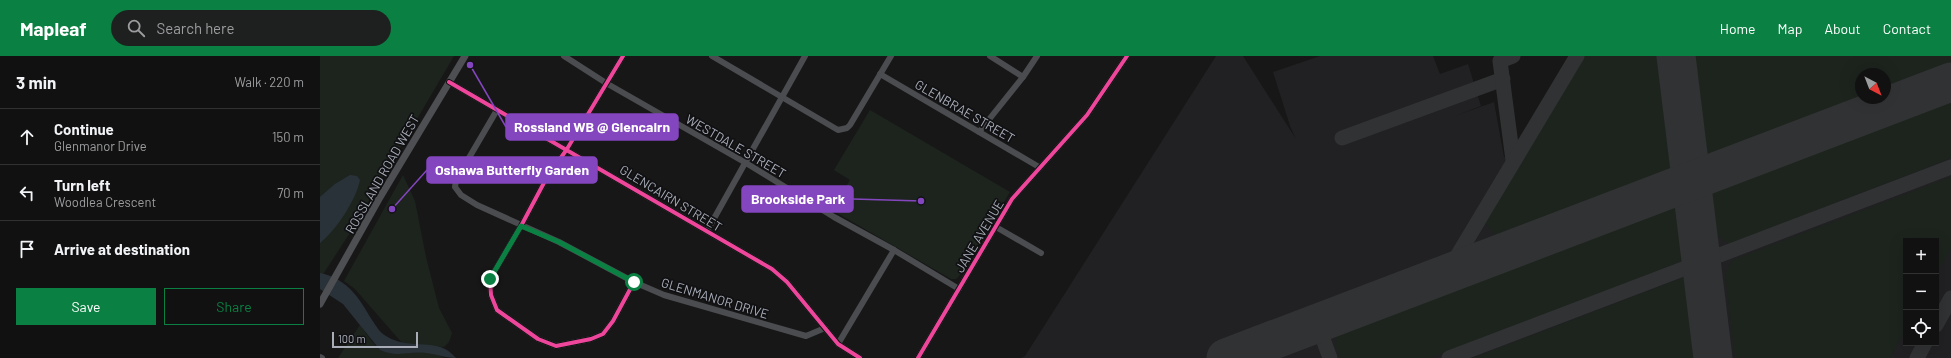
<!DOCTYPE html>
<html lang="en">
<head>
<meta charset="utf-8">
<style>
	body { margin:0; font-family:Barlow,sans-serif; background:#1e1f1f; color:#f1f3f6 }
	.controls { position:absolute; right:12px; bottom:12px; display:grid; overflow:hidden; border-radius:0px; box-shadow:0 4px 16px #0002 }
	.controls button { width:36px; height:36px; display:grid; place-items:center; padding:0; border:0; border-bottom:1px solid #303131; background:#111; color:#f1f3f6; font:20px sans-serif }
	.compass { position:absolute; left:1535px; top:12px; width:36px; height:36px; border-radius:50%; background:#111; box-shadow:0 4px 16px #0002; rotate:138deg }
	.scale { position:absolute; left:12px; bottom:10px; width:86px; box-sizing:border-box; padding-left:4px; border:2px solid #a8adb8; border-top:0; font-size:11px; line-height:14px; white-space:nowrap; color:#a8adb8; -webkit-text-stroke:3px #111113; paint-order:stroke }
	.stop { position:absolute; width:12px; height:12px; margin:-9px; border:3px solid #0b8043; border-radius:50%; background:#fff }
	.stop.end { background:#0b8043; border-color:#fff; box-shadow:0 1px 4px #0008 }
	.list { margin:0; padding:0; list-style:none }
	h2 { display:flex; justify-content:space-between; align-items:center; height:52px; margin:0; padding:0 16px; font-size:17px }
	h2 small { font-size:13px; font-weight:400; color:#9c9d9f }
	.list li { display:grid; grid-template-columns:26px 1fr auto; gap:12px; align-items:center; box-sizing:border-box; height:56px; padding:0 16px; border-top:1px solid #303131 }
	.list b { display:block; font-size:15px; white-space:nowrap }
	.list p { margin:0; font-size:13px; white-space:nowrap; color:#9c9d9f }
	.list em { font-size:13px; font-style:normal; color:#9c9d9f }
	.actions { display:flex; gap:8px; padding:12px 16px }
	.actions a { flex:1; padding:9px 0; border:1px solid #0b8043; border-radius:0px; text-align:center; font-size:14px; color:#0b8043 }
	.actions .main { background:#0b8043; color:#fff }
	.icon { flex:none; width:22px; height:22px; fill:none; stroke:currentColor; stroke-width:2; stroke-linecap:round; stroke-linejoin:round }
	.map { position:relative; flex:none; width:1631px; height:302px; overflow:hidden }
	header { display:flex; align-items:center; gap:24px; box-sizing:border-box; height:56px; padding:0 20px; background:#0b8043; color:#fff }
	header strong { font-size:19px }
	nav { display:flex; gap:22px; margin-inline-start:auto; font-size:14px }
	.search { width:280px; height:36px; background:#1e1f1f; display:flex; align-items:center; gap:10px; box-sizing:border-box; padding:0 14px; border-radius:22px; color:#9c9d9f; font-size:15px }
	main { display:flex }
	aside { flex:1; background:#111 }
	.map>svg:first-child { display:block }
	.built { fill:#212123; fill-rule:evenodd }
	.green { fill:#1d241e }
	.water { fill:#2a3239 }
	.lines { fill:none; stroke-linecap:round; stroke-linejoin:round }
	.taxiway { stroke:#313233; stroke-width:15 }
	.runway { stroke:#313233; stroke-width:39 }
	.minor { stroke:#4b4c50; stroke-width:6 }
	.major { stroke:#4d4f52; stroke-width:7 }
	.cycleway-casing { stroke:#111113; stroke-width:6 }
	.cycleway { stroke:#ed469a; stroke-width:4 }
	.route { stroke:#0b8043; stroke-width:5 }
	.labels { text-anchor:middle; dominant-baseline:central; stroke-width:3.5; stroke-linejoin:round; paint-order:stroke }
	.street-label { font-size:13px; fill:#a8adb8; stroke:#111113 }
	.leader { fill:none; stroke:#8446be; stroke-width:1.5 }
	.callout-dot { fill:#8446be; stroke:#111113; stroke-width:1.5 }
	.callout { fill:#8446be; stroke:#8446be; stroke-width:1.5 }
	.callout-label { font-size:14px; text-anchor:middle; font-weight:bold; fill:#fff }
</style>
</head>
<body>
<header>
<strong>Mapleaf</strong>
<div class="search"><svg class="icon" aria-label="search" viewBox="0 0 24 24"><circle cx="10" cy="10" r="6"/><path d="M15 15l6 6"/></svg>Search here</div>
<nav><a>Home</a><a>Map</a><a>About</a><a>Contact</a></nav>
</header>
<main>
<aside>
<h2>3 min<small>Walk · 220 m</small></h2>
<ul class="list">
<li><svg class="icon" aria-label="ahead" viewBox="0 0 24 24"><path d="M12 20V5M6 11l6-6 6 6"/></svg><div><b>Continue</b><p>Glenmanor Drive</p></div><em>150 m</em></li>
<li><svg class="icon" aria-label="left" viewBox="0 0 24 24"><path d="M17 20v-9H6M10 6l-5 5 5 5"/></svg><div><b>Turn left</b><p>Woodlea Crescent</p></div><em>70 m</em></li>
<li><svg class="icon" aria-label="arrive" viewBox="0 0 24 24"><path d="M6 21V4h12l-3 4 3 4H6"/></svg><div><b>Arrive at destination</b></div></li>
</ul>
<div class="actions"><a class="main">Save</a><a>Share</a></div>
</aside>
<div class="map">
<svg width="1631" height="302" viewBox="0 0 1631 302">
	<rect width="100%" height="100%" fill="#171717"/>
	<path class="built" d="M896,0h27l53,83 -6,-13 -17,-54 47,-16h113l7,18 28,-10 13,42 -26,10 39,-14 10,55 10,1 55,-102h382v302h-930l4,-2zM1541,18h24v24h-24zM1586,185h30v102h-30z"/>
	<g class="green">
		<path d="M0,0h134l-101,172 -33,51z"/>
		<path d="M1260,0h87l11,83 -3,31 -24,12 -152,57 -14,-16 29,-65z"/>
		<path d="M1370,0h261v11l-66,26v-19h-24v24h10l-131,50 -34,8 -6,-27z"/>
		<path d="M1631,41v61l-222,86 -12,-9 -3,-8 -2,-35 28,-13z"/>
		<path d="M550,54l140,82 -51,84 -3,3h-5l-119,-69 18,-30 -16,-10z"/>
		<path d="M83,119l12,26 11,56 13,51 13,25 -3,9 -5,5 -41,-3 -48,-55 -11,-8z"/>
		<path d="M1631,121v72l-15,26v-34h-30v88l-16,29h-155l-10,-85 8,-13z"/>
		<path d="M1355,146l10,5 6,39 -11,16 -249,96h-91l-4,-12 1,-14z"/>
		<path d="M1362,222l13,8 9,72h-231z"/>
		<path d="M40,269c6,8 12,18 20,25 16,8 42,-6 64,8h-106z"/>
	</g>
	<g class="water">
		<path d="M30,119l7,1 3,4c-4,20 -24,50 -40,63v-46l15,-13z"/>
		<path d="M0,217c28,6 39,25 52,47 5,7 7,12 14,16 25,16 51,-1 70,22 -11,0 -19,-4 -30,-5 -19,-2 -28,5 -46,-3l-37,-46 -23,-15z"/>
	</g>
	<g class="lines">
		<g class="taxiway">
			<path d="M1022,82l161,-59"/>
			<path d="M1193,104l-13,-99 13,-5"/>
			<path d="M1127,217l130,-217"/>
			<path d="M1002,264l1,19 7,19"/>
			<path d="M1616,269l15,-27"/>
			<path d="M1129,302l502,-191"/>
			<path d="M1597,302l8,-15"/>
		</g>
		<g class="runway">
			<path d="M1356,0l37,302"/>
			<path d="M906,302l725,-276"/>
		</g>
		<g class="minor">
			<path d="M244,0l42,27 140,80 88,54 60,33 65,39"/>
			<path d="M303,0l-56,93 -21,30 -25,47 -31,53 1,16 6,15 41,29 18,7 35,-7 12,-5 10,-13 21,-39"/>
			<path d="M392,0l126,74 9,-2 3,-3 41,-69"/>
			<path d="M670,0l33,21"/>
			<path d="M560,18l159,93"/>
			<path d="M129,26l323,187 15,13 51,62 22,14"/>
			<path d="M177,54l-41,70 -1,7 6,8 16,10 82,37 75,40 30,13 142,41 19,-8"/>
			<path d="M659,76l44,-55 14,-21"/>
			<path d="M676,171l45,26"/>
			<path d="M387,175l98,-175"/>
			<path d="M518,288l56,-94"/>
			<path d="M0,301l2,1"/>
			<path d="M598,302l94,-159 75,-84 40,-59"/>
		</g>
		<path class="major" d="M0,248l59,-105 86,-143"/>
		<defs>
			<g id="cycleway">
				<path d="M303,0l-56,93 -21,30 -25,47 -31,53 1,16 6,15 41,29 18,7 35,-7 12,-5 10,-13 21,-39"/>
				<path d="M129,26l323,187 15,13 51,62 22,14"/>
				<path d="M598,302l94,-159 75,-84 40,-59"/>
			</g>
		</defs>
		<use href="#cycleway" class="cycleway-casing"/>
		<use href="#cycleway" class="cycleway"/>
	</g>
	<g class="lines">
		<path class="route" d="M170,223l31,-53 38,16 75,40"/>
	</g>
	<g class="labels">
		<g class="street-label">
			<text transform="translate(645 55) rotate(30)">GLENBRAE STREET</text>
			<text transform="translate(416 90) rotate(30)">WESTDALE STREET</text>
			<text transform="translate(62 118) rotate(-60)">ROSSLAND ROAD WEST</text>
			<text transform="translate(351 142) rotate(31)">GLENCAIRN STREET</text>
			<text transform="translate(659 180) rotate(-59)">JANE AVENUE</text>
			<text transform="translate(395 242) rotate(17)">GLENMANOR DRIVE</text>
		</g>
	</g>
	<path class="leader" d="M150 9L186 71M72 153L107 114M601 145L533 143"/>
	<g class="callout-dot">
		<circle cx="150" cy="9" r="4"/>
		<circle cx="72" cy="153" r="4"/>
		<circle cx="601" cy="145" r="4"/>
	</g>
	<g class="callout">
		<rect x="186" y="58" width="172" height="26" rx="4"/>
		<rect x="107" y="101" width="170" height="26" rx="4"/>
		<rect x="422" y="130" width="111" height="26" rx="4"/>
	</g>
	<g class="callout-label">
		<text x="272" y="76">Rossland WB @ Glencairn</text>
		<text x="192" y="119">Oshawa Butterfly Garden</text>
		<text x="478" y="148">Brookside Park</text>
	</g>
</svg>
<div class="controls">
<button>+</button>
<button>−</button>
<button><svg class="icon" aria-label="locate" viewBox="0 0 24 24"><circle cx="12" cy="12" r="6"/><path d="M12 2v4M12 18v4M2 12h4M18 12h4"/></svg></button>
</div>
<svg class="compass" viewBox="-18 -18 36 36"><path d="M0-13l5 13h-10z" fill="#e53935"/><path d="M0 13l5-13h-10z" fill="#9c9d9f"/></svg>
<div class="scale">100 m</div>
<div class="stop" style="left:314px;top:226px"></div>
<div class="stop end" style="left:170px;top:223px"></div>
</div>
</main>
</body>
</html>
